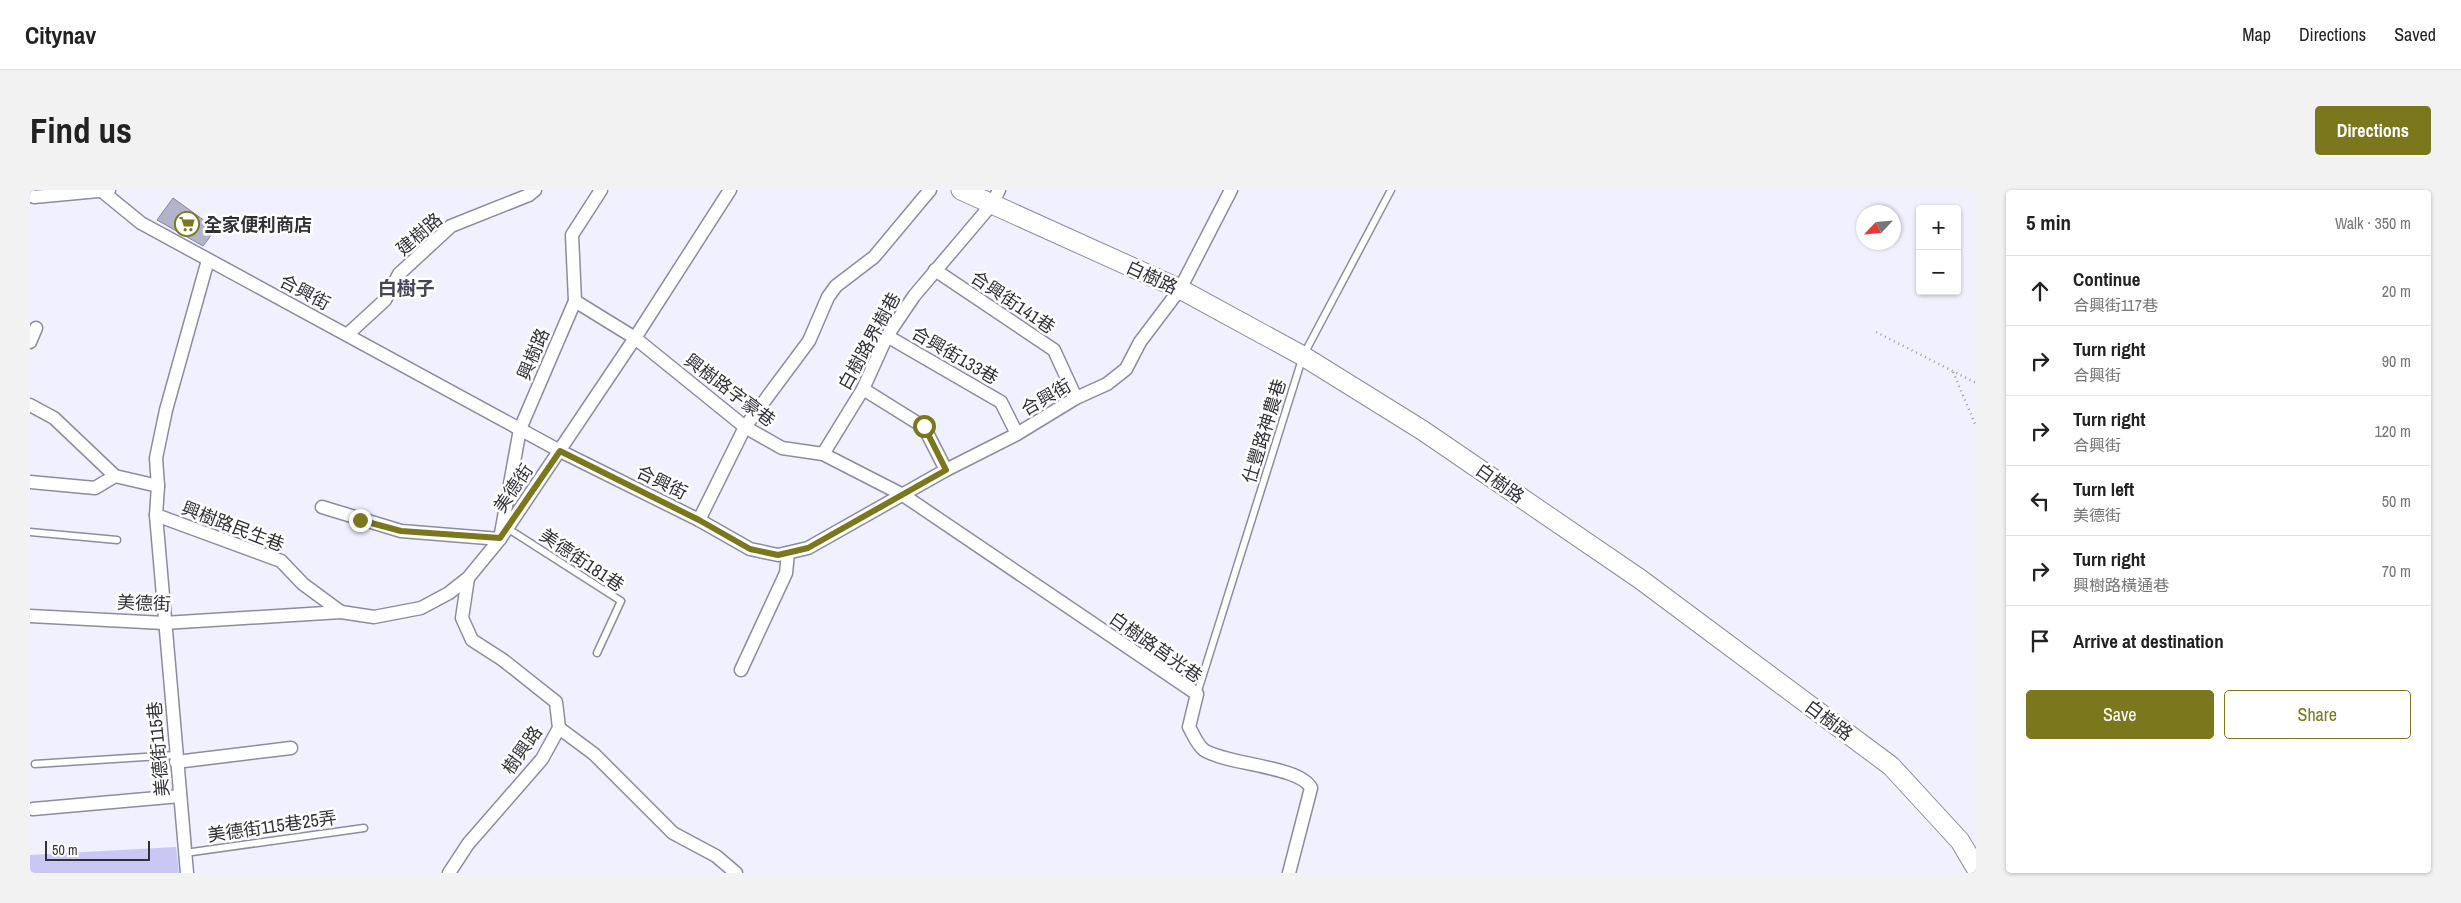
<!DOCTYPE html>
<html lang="en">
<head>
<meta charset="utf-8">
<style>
	body { margin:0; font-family:"Archivo Narrow","Noto Sans TC",sans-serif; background:#f2f2f2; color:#222 }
	.controls { position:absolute; right:15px; top:15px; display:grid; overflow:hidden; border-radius:5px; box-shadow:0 1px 4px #0004 }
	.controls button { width:45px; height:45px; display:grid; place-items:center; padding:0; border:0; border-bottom:1px solid #e0e0e0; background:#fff; color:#222; font:25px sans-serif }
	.compass { position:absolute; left:1826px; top:15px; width:45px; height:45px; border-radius:50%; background:#fff; box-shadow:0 1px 4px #0004; rotate:244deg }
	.scale { position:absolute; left:15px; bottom:12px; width:105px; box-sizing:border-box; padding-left:5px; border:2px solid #313039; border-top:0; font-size:14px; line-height:18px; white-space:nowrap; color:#313039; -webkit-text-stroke:4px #fff; paint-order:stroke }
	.stop { position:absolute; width:15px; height:15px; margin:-11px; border:4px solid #7b771c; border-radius:50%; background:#fff }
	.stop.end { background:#7b771c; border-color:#fff; box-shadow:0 1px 5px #0008 }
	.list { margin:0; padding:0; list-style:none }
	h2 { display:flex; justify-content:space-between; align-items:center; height:65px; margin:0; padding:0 20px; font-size:21px }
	h2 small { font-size:16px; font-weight:400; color:#767676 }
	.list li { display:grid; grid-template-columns:32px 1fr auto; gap:15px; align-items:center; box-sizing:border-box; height:70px; padding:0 20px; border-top:1px solid #e0e0e0 }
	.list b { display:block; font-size:19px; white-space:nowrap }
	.list p { margin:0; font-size:16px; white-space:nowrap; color:#767676 }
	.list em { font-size:16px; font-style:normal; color:#767676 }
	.actions { display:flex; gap:10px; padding:15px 20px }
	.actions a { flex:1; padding:11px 0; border:1px solid #7b771c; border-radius:5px; text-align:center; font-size:18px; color:#7b771c }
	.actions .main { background:#7b771c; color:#fff }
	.icon { flex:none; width:28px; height:28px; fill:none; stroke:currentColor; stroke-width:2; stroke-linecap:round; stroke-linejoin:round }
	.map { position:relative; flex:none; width:1946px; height:683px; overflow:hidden; border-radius:5px }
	header { display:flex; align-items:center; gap:30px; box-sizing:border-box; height:70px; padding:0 25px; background:#fff; border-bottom:1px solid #e0e0e0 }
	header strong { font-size:24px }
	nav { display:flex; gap:28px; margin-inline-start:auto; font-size:18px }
	.intro { display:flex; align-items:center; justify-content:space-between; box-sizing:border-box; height:120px; padding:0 30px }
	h1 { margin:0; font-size:35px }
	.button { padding:12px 22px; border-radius:5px; background:#7b771c; color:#fff; font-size:18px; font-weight:700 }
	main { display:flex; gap:30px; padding:0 30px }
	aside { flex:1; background:#fff; border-radius:5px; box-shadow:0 1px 4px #0004 }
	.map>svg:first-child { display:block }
	.green { fill:#c9c7f4 }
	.building { fill:#b3b3c9; stroke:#87869b }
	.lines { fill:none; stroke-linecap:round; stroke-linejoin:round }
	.lane-casing { stroke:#8c8ca0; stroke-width:9 }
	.street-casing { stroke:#8c8ca0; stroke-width:15 }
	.secondary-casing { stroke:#8c8ca0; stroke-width:21 }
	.path { stroke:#9d9ca8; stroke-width:2.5; stroke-dasharray:1 4; stroke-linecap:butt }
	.lane { stroke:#fff; stroke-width:6 }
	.street { stroke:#fff; stroke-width:12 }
	.secondary { stroke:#fff; stroke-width:19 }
	.route { stroke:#7b771c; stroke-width:6 }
	.labels { text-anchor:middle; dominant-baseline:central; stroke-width:5; stroke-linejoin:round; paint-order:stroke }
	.poi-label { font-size:18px; font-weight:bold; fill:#313039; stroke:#fff; text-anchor:start }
	.street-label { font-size:18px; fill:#313039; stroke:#fff }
	.neighbourhood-label { font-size:19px; font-weight:bold; fill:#464557; stroke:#fff }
</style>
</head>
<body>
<header>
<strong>Citynav</strong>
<nav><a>Map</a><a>Directions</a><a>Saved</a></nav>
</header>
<div class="intro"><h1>Find us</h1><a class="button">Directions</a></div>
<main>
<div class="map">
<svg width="1946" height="683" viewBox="0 0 1946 683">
	<rect width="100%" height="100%" fill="#f0f0fe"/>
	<path class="green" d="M146,657l3,26h-149v-18z"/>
	<path class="building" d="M143,8l43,31 -13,17 -46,-26z"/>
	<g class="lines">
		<defs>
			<g id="lane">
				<path d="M477,338l114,73 -24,52"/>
				<path d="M0,342l87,8"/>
				<path d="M1167,504l106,-338 88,-166"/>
				<path d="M5,574l141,-9"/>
				<path d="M155,663l179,-25"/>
			</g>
			<g id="street">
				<path d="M74,0l-1,2 38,31 419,228 139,69 51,29 28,6 30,-7 138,-78 71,-36 59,-36 31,-14 19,-15 14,-27 40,-53 51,-99"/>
				<path d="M0,5l4,2 75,-7"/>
				<path d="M905,80l119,80 22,48"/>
				<path d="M545,111l60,37 110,89 37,21 41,6 80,41 294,199 -8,33c4,7 9,19 15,23 24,15 96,16 107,38l-22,85"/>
				<path d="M318,144l37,-34 14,-26 52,-48 78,-31 6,-5"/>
				<path d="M857,146l114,66 16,32"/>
				<path d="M0,152l6,-14"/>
				<path d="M833,199l61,38 22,43"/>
				<path d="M0,215l24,13 61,58 43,10"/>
				<path d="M793,264l40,-65 24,-53 27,-40 78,-92 7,-14"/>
				<path d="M0,292l65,6 20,-12"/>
				<path d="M292,317l79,24 99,8 20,-110 55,-128 -3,-66 29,-45"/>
				<path d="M126,325l125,46 22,23 38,28"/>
				<path d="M669,330l46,-93 64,-86 19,-44 8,-11 38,-29 56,-67"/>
				<path d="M0,426l134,7 177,-11 33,5 47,-9 28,-15 19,-15 32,-39 135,-201 95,-148"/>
				<path d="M711,480l45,-97 2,-20"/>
				<path d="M529,538l35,26 79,79 43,23 20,17"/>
				<path d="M146,572l115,-14"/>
				<path d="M3,619l147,-13"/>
				<path d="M157,683l-31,-358 2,-29 -2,-28 10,-48 42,-150"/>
				<path d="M419,683l19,-29 74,-85 17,-31 -3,-26 -53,-42 -31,-20 -10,-22 6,-40"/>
			</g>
			<path id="secondary" d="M931,0l219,99 123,67 119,74 218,149 251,187 69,75 16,27"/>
		</defs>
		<use href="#lane" class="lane-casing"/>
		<use href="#street" class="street-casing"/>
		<use href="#secondary" class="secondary-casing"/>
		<g class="path">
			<path d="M1846,142l100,51"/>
			<path d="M1923,182l23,54"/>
		</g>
		<use href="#lane" class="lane"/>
		<use href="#street" class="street"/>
		<use href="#secondary" class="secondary"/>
	</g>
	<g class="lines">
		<path class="route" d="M330,330l41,11 99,7 60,-87 139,69 51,29 28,6 30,-7 138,-78 -22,-44"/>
	</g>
	<defs>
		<symbol id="supermarket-ring" viewBox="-11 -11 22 22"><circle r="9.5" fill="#fff" stroke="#7b771c" stroke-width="1.5"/><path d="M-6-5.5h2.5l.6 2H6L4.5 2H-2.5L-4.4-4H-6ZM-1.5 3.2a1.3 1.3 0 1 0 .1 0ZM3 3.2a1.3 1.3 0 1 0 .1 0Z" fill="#7b771c"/></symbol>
	</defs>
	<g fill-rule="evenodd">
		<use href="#supermarket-ring" x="143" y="20" width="28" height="28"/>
	</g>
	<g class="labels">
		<g class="poi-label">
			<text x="174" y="34">全家便利商店</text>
		</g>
		<g class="street-label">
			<text transform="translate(389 44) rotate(-41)">建樹路</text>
			<text transform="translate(1122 87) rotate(25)">白樹路</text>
			<text transform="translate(275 102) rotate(28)">合興街</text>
			<text transform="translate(983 112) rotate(34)">合興街141巷</text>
			<text transform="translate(839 151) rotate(-61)">白樹路界樹巷</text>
			<text transform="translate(503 164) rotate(-67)">興樹路</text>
			<text transform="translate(925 165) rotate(30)">合興街133巷</text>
			<text transform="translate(700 200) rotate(37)">興樹路字豪巷</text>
			<text transform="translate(1016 207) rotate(-30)">合興街</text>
			<text transform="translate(1234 241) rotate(-73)">仕豐路神農巷</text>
			<text transform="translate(632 292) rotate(26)">合興街</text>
			<text transform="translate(1470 293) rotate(35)">白樹路</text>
			<text transform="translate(483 298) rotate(-56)">美德街</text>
			<text transform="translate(203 336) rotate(21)">興樹路民生巷</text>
			<text transform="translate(552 370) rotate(34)">美德街181巷</text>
			<text transform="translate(114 413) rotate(2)">美德街</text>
			<text transform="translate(1126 457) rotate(35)">白樹路莒光巷</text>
			<text transform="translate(1799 530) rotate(37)">白樹路</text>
			<text transform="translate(128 559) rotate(-95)">美德街115巷</text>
			<text transform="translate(492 560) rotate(-55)">樹興路</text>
			<text transform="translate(242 636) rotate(-8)">美德街115巷25弄</text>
		</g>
		<g class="neighbourhood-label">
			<text x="376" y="98">白樹子</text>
		</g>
	</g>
</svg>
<div class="controls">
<button>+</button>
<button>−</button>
</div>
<svg class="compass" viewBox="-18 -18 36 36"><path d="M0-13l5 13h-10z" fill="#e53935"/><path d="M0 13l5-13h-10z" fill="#767676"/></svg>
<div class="scale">50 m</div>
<div class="stop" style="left:894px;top:236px"></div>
<div class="stop end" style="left:330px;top:330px"></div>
</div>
<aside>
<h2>5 min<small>Walk · 350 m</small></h2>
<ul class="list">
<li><svg class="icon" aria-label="ahead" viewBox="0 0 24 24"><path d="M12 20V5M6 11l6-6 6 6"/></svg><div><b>Continue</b><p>合興街117巷</p></div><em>20 m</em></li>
<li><svg class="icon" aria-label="right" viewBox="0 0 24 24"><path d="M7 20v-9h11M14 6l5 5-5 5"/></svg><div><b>Turn right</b><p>合興街</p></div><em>90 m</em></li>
<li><svg class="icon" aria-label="right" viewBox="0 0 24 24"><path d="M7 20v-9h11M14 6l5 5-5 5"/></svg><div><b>Turn right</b><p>合興街</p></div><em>120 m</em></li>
<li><svg class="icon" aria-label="left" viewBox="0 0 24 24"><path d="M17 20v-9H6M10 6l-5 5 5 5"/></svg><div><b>Turn left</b><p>美德街</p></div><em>50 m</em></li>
<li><svg class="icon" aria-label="right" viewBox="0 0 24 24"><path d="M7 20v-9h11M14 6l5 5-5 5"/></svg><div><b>Turn right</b><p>興樹路橫通巷</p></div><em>70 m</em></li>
<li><svg class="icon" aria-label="arrive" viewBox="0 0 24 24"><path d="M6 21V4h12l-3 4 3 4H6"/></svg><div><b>Arrive at destination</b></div></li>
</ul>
<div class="actions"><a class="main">Save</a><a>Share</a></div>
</aside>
</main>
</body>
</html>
